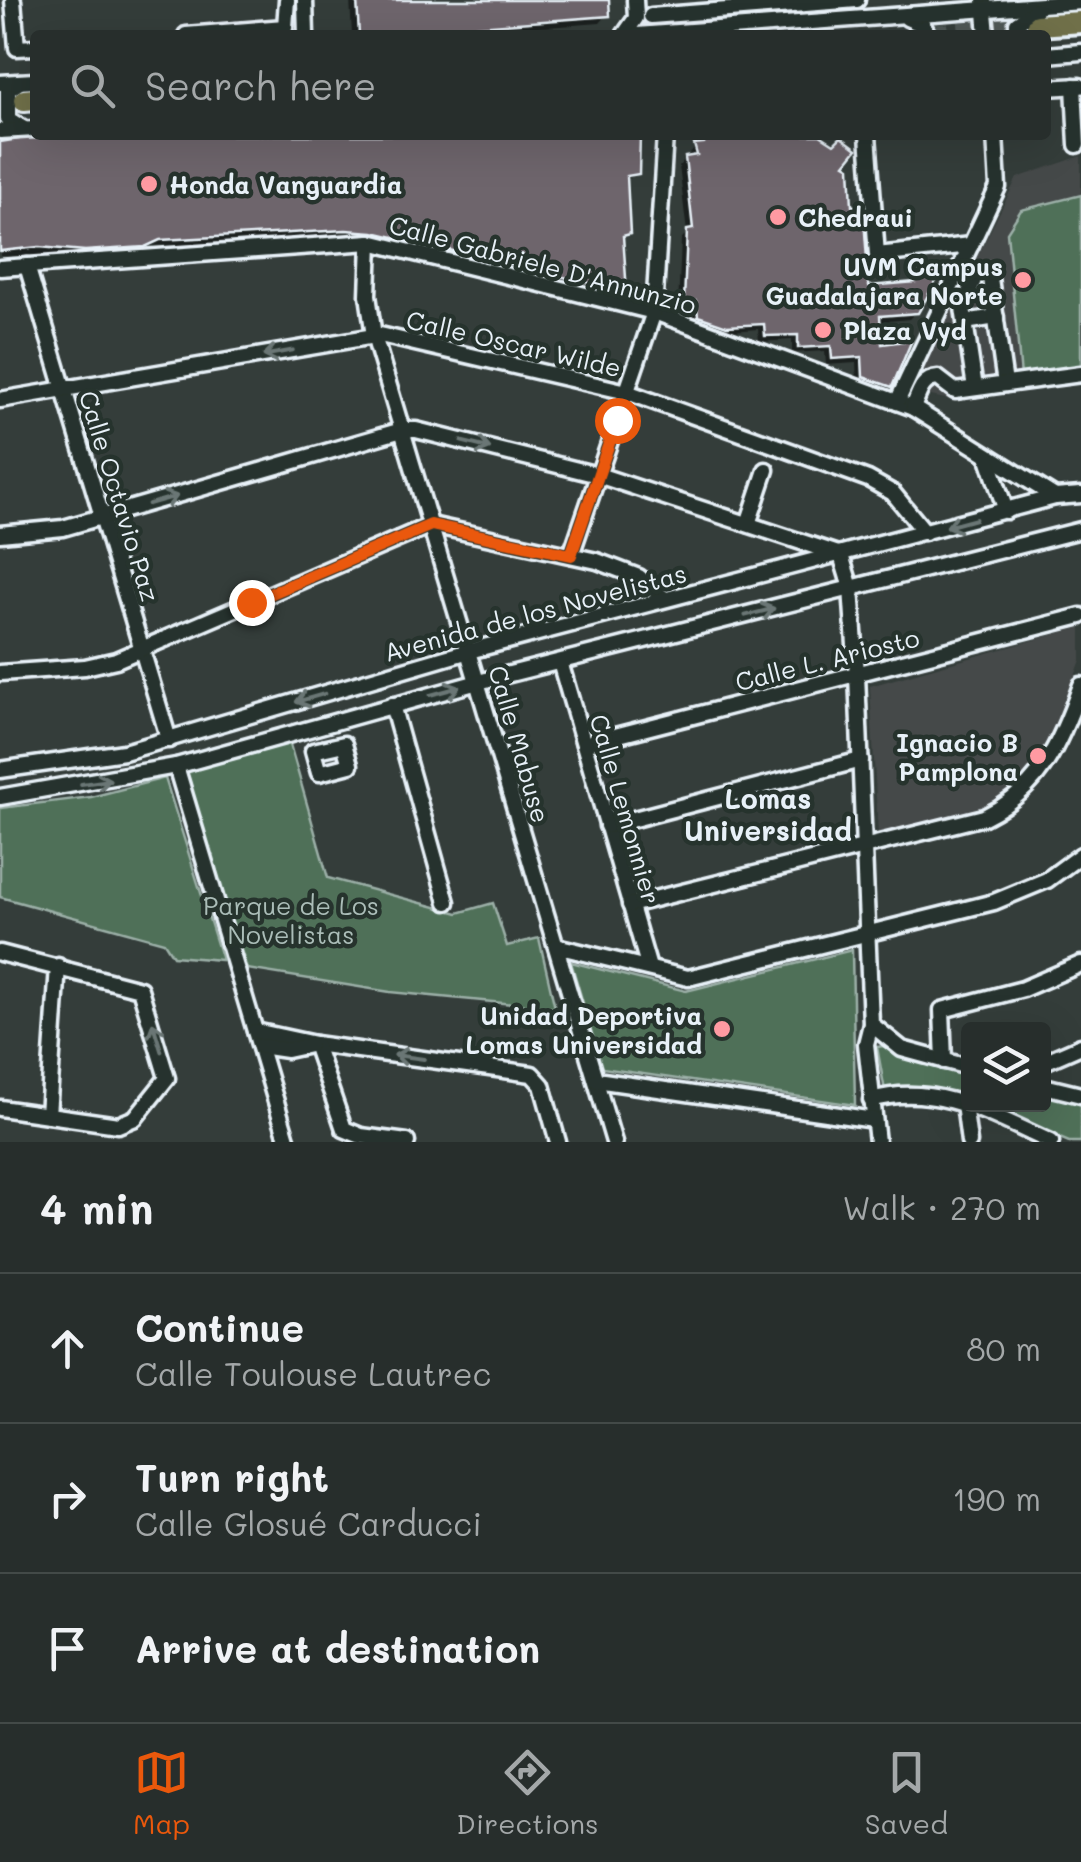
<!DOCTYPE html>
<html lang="en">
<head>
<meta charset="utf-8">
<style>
	body { margin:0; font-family:Mali,sans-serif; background:#2f3634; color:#f1f3f6 }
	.controls { position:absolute; right:30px; bottom:30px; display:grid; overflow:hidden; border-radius:10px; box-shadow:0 10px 40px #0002 }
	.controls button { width:90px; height:90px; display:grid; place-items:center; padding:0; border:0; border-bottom:2px solid #434a48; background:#272e2c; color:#f1f3f6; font:50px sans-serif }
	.stop { position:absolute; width:30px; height:30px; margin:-22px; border:8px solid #ea580c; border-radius:50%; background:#fff }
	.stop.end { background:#ea580c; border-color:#fff; box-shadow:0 2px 10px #0008 }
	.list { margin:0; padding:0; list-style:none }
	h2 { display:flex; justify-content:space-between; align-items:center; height:130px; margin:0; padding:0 40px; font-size:42px }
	h2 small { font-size:32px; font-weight:400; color:#a4a8a9 }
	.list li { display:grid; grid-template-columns:65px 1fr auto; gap:30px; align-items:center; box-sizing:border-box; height:150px; padding:0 40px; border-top:2px solid #434a48 }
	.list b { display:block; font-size:38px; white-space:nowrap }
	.list p { margin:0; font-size:32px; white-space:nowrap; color:#a4a8a9 }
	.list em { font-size:32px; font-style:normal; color:#a4a8a9 }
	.icon { flex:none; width:55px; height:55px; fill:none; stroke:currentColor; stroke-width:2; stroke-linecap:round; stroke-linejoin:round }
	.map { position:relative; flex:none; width:1081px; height:1142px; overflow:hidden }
	.search { position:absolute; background:#272e2c; box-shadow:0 10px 40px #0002; left:30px; right:30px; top:30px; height:110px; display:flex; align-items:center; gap:25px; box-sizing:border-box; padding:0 35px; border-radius:10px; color:#a4a8a9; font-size:38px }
	.sheet { height:580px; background:#272e2c }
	nav { display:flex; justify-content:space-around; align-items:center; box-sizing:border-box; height:140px; border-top:2px solid #434a48; background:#272e2c; font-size:28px; color:#a4a8a9 }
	nav a { display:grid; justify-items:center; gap:5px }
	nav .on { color:#ea580c }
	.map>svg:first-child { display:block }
	.built { fill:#454949 }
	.green { fill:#507059; stroke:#9cb0a8; stroke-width:2.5 }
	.shadow { fill:#0007 }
	.building { fill:#6e656c; stroke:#e8f1f8; stroke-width:2.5 }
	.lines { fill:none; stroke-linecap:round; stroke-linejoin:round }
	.highway-tunnel { stroke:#4f5856; stroke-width:20; stroke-dasharray:20 10; stroke-linecap:butt }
	.minor-casing { stroke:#e8f1f8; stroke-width:21 }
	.highway-casing { stroke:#e8f1f8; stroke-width:28 }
	.minor { stroke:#26332d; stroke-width:14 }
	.highway { stroke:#70704a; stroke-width:20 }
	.oneway { stroke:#6a7674 }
	.route { stroke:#ea580c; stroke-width:12 }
	.poi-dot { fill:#ff9aa2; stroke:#26332d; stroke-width:4 }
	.labels { text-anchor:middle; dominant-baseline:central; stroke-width:9; stroke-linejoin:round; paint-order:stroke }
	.poi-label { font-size:25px; font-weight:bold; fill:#e8f1f8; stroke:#26332d; text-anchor:start }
	.street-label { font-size:25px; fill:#e8f1f8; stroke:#26332d }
	.park-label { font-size:25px; fill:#abbdb8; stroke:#26332d }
	.neighbourhood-label { font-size:28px; font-weight:bold; fill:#e8f1f8; stroke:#26332d }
</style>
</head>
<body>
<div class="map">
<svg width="1081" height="1142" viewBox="0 0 1081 1142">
	<rect width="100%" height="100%" fill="#343d3a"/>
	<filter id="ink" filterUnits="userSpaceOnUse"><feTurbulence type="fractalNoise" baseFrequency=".01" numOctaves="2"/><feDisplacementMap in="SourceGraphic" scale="20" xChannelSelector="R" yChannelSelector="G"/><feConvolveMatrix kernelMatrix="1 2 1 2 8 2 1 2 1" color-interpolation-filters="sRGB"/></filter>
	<g filter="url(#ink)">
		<g class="built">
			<path d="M1081,156v226l-129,18 -43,-8 108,-214z"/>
			<path d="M1081,627v33l-33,88 -29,38 -24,17 -117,31 -8,-148z"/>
		</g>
		<g class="green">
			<path d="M1081,195v173l-60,8 -14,-144 14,-22z"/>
			<path d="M289,741l39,137 130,35 35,-10 14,43 32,-8 16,70 -165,-16 -143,-23 -62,-198z"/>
			<path d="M165,778l57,182 -49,-4 -9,-14 -164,-45v-89l91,-11z"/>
			<path d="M852,950l3,155 -253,-37 -31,-106 115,29z"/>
			<path d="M883,1046l85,27v26l-42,-11 -41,3 -8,-44z"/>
			<path d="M1044,1092l37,9v41h-12l-80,-34 55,-4z"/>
		</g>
		<g class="shadow">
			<path d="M350,0h256l1,15 -7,8 -158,12h-90z"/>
			<path d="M80,135h558l-1,38 -12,8 3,52 -7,6 3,52 -7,7 -254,-60 -213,8 -15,8 -59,4 -76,-2v-114z"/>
			<path d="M696,135h4l3,20 2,-20h110l26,30 26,124 42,-6 6,-7 1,36 -7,7 -31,3 12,64 -7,7 -26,-10 -1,-20 -30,2 -1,-14 -33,2v-13l-33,2 -1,-13 -39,3 -27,-10 -2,-15 -12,1 3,-69 6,-6 -8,-67 18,-20z"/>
		</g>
		<g class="building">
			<path d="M357,0h252l1,16 -251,19z"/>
			<path d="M44,135h596l-1,39 -12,2 3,58 -7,2 4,56 -254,-60 -27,-2 -186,10 -15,7 -60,4 -46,-4 -39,4v-109z"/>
			<path d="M703,135h117l14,9 7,-7 16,12 -12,15 5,3 2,39 11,-1 6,81 46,-4 -1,-8 27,-2 -23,41 -38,3 2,28 30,-4 -20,47 -29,-10 -1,-20 -30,2 -1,-13 -33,2v-13l-33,1 -1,-12 -37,2 -29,-10 -2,-15 -12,1 3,-72 6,-1 -8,-72 12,-2 -3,-11 10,-1z"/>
		</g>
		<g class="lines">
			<g class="highway-tunnel">
				<path d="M929,35l106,-10"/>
				<path d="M0,114l26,-2"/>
			</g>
			<defs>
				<g id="minor">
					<path d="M13,0l4,48 18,-1"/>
					<path d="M305,0l1,35"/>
					<path d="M984,1l3,34"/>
					<path d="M651,16l206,-16"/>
					<path d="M907,18l16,7 5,10"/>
					<path d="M186,35l99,-8 2,-27"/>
					<path d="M624,35l12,-17 -1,-18"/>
					<path d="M637,35l444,-33"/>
					<path d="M1017,35v-12l20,-14"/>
					<path d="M1046,55l35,-3"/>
					<path d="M20,82l-12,8v29l16,10"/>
					<path d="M0,83l35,-2"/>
					<path d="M1074,86l3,59"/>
					<path d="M1046,88l34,-2"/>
					<path d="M0,131l35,-2"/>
					<path d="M868,135l9,120 94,-10"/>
					<path d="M370,242l-2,53 6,41 240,806"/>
					<path d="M27,266l142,474"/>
					<path d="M0,268l370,-26 284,70 259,96 142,89"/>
					<path d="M965,322l31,-5"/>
					<path d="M975,388l-12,-80 14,-36 12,-1 16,113"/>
					<path d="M0,400l380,-65 247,57 241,87 25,14 32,39"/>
					<path d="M897,402l101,-215 -3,-52"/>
					<path d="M913,408c6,-14 8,-29 25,-30l17,13 126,-17"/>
					<path d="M987,455l19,56"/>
					<path d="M748,524l18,-54"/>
					<path d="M0,534l63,-6 339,-98h14l182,45 243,80 10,33 6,86 14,350 -5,20 11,98"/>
					<path d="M571,555l83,-243 11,-177"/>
					<path d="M560,662l89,306"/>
					<path d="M0,673l85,-6 31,-7 315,-135 166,36 42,16 26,22"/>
					<path d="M392,705l55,197"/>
					<path d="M344,744l6,21 -31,8 -6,-22z"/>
					<path d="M584,744l497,-128"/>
					<path d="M176,766l112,376"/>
					<path d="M0,770l124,-18 345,-101 586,-154 26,-2"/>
					<path d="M0,797l176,-31 302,-84 603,-152"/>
					<path d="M607,826l254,-66"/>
					<path d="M630,905l354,-88c57,-28 77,-75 97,-132"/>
					<path d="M556,946l132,32 306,-76 53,-22 34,-25"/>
					<path d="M0,953l140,36 27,89 -32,40 -17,7 -118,-17"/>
					<path d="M871,1024l31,25 66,18"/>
					<path d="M255,1031l60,13 217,30 10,11 16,57"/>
					<path d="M315,1044l29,85 17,7 46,6"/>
					<path d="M260,1046l27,4 23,-5"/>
					<path d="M944,1061l-2,-51 81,-21 58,-25"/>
					<path d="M1044,1062l37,-16"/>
					<path d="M596,1080l278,40"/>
					<path d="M1044,1086l37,9"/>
					<path d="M871,1100c65,-19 122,16 180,42"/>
					<path d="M964,1104l5,38"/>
					<path d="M48,1115l10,-149"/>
				</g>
				<g id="highway">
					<path d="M1037,25l44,-3"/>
					<path d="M24,100l11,-1"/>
				</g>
			</defs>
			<use href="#minor" class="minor-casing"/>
			<use href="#highway" class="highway-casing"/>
			<use href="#minor" class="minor"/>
			<use href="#highway" class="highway"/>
		</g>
		<defs><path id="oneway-shaft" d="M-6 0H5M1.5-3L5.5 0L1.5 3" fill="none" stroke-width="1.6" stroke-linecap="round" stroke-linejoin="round" transform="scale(2.5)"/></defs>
		<g class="oneway">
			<use href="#oneway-shaft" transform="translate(278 353) rotate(170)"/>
			<use href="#oneway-shaft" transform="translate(476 445) rotate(14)"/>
			<use href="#oneway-shaft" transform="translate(163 500) rotate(-16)"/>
			<use href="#oneway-shaft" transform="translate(961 523) rotate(165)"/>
			<use href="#oneway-shaft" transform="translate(760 612) rotate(-14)"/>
			<use href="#oneway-shaft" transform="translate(445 691) rotate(-15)"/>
			<use href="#oneway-shaft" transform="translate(310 698) rotate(164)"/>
			<use href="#oneway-shaft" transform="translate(96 782) rotate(-8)"/>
			<use href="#oneway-shaft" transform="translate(157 1037) rotate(-107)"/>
			<use href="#oneway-shaft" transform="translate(409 1057) rotate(-172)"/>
		</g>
	</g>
	<g class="lines" filter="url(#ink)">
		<path class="route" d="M251,602l180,-77 140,30 46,-135"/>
	</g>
	<g class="poi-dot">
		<circle cx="149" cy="184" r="10"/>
		<circle cx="778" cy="217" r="10"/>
		<circle cx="1023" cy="280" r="10"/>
		<circle cx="823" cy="330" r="10"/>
		<circle cx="1038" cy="756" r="10"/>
		<circle cx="722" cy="1029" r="10"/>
	</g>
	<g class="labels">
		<g class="poi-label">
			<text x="169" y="184">Honda Vanguardia</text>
			<text x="798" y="217">Chedraui</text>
			<text x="1003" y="266" text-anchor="end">UVM Campus<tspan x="1003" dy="29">Guadalajara Norte</tspan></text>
			<text x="843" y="330">Plaza Vyd</text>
			<text x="1018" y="742" text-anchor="end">Ignacio B<tspan x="1018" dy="29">Pamplona</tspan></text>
			<text x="702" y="1015" text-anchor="end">Unidad Deportiva<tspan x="702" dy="29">Lomas Universidad</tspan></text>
		</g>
		<g class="street-label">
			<text transform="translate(543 264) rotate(15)">Calle Gabriele D'Annunzio</text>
			<text transform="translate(514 343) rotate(13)">Calle Oscar Wilde</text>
			<text transform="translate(120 496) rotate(73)">Calle Octavio Paz</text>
			<text transform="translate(535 612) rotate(-15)">Avenida de los Novelistas</text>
			<text transform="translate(827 659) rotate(-14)">Calle L. Ariosto</text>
			<text transform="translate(520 744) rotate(74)">Calle Mabuse</text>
			<text transform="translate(626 809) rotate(74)">Calle Lemonnier</text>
		</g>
		<g class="park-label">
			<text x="291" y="905">Parque de Los<tspan x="291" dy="29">Novelistas</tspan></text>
		</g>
		<g class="neighbourhood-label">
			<text x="768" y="798">Lomas<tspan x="768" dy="32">Universidad</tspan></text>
		</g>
	</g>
</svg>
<div class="controls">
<button><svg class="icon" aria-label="layers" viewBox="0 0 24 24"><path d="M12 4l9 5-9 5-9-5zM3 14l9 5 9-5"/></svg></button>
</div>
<div class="stop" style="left:617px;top:420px"></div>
<div class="stop end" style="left:251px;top:602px"></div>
<div class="search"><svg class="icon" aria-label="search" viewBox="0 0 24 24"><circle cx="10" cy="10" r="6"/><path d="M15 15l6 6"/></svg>Search here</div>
</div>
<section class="sheet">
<h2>4 min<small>Walk · 270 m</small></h2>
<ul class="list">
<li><svg class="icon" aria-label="ahead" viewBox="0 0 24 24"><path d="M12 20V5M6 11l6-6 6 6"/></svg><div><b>Continue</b><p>Calle Toulouse Lautrec</p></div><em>80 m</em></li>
<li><svg class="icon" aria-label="right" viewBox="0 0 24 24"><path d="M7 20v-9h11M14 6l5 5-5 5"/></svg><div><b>Turn right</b><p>Calle Glosué Carducci</p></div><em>190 m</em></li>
<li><svg class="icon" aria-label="arrive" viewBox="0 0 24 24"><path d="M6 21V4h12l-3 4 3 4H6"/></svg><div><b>Arrive at destination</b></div></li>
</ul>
</section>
<nav>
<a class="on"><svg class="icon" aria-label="map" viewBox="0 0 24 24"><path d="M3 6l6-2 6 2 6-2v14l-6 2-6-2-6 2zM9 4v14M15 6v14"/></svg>Map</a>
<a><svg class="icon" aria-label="directions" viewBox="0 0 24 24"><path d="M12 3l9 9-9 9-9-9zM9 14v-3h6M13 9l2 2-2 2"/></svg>Directions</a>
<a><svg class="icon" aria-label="saved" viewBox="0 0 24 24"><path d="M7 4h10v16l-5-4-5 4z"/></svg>Saved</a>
</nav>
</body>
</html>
